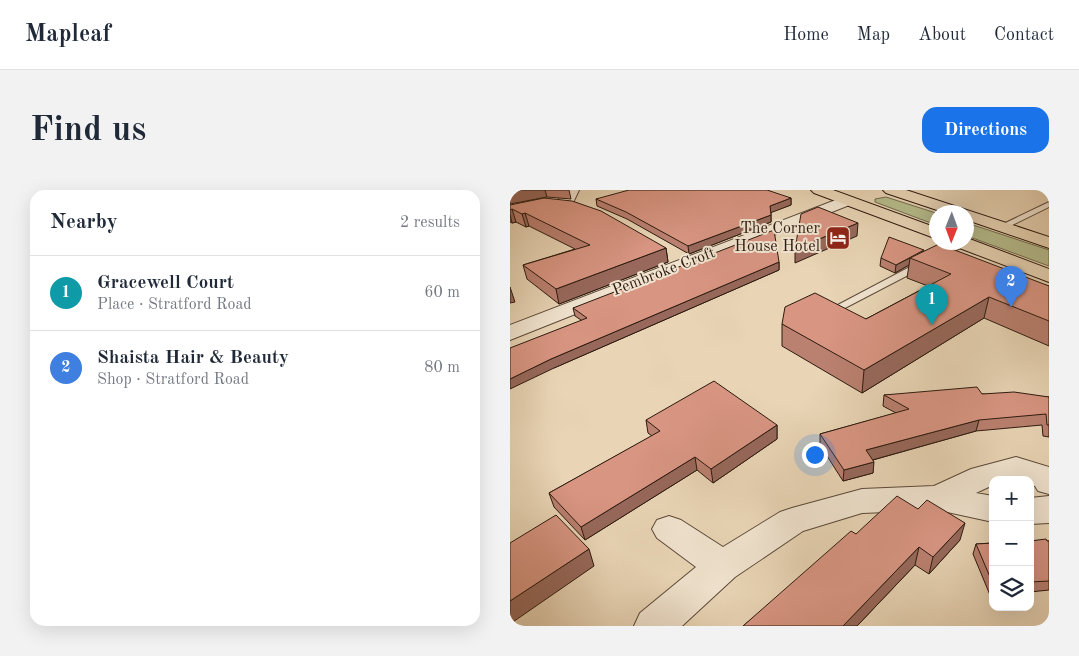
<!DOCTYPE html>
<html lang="en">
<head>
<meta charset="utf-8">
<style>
	body { margin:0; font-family:"Old Standard TT",serif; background:#f2f2f3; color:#1f2937 }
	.controls { position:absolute; right:15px; bottom:15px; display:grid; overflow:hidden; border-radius:10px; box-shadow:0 5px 20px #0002 }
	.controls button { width:45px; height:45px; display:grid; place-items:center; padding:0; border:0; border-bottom:1px solid #e0e1e3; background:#fff; color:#1f2937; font:25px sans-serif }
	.compass { position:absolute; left:419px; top:15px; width:45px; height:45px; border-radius:50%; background:#fff; box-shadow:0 5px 20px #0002; rotate:181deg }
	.you { position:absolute; left:304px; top:264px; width:18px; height:18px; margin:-12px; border:4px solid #fff; border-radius:50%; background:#1a73e8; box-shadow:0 0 0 8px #1a73e833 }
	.badge { display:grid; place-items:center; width:32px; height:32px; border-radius:50%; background:#1a73e8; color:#fff; font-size:16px; font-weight:700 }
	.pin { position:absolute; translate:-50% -41px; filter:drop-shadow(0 1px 2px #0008) }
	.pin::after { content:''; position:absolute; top:26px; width:18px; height:15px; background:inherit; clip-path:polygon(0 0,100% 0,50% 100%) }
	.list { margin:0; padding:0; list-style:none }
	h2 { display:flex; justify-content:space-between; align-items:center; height:65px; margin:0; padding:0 20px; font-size:21px }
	h2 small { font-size:16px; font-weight:400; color:#747a83 }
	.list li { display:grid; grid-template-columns:32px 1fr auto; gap:15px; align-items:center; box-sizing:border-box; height:75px; padding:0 20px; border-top:1px solid #e0e1e3 }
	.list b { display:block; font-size:19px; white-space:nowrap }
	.list p { margin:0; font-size:16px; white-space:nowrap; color:#747a83 }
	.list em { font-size:16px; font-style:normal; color:#747a83 }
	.icon { flex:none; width:28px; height:28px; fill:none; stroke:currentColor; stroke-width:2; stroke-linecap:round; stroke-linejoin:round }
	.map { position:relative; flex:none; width:539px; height:436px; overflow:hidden; border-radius:15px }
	header { display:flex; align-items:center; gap:30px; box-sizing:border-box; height:70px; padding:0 25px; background:#fff; border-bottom:1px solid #e0e1e3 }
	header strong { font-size:24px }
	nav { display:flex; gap:28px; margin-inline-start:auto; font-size:18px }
	.intro { display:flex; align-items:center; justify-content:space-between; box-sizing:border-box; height:120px; padding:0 30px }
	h1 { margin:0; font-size:35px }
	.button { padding:12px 22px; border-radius:15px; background:#1a73e8; color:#fff; font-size:18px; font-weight:700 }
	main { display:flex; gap:30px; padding:0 30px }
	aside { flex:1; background:#fff; border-radius:15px; box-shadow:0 5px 20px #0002 }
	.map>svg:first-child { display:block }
	.green { fill:#b6bd8e; stroke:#716c4e }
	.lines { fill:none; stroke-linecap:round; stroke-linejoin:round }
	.lane-casing { stroke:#5b4939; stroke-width:2 }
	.street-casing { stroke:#5b4939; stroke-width:2 }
	.highway-casing { stroke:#2c1a0f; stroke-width:2 }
	.lane { fill:#f1e4d0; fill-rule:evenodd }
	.street { fill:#f1e4d0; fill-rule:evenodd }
	.highway { fill:#e9d5b6; fill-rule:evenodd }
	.wall { fill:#ba8070; stroke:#2c1a0f }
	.shaded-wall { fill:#97685b; stroke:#2c1a0f }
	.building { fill:#d89582; stroke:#2c1a0f }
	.labels { text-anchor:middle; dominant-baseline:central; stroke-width:4; stroke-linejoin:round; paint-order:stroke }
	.far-poi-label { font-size:16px; fill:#2c1a0f; stroke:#f1e4d0; text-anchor:end }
	.far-street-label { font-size:16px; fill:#2c1a0f; stroke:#f1e4d0 }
</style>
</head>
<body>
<header>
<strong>Mapleaf</strong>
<nav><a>Home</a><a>Map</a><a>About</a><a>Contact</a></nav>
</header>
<div class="intro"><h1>Find us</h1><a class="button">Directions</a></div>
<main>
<aside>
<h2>Nearby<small>2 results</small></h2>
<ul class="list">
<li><span class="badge" style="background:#0f9aa8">1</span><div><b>Gracewell Court</b><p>Place · Stratford Road</p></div><em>60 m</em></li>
<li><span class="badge" style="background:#3f7fe0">2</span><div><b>Shaista Hair &amp; Beauty</b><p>Shop · Stratford Road</p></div><em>80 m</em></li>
</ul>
</aside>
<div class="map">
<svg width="539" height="436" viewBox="0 0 539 436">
	<rect width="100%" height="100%" fill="#e9d5b6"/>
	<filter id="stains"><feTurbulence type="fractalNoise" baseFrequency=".004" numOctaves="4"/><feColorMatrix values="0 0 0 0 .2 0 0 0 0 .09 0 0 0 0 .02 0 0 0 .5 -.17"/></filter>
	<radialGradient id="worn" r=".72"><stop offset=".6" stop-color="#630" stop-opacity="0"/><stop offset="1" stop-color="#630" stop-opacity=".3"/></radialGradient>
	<g class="green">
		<path d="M376,7l50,16v12l-61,-23v-3z"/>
		<path d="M457,33l82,27v16l-82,-30z"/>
	</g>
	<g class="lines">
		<defs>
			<g id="lane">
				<path d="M539,12v5l-45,22 -7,-2z"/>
				<path d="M457,51l1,2 -2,2 -123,64h-8l-1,-2 123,-65z"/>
			</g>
			<g id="street">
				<path d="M53,0h16l-8,17h-12l-2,-3z"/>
				<path d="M336,6l6,2 2,3 -2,3 -342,136v-15z"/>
				<path d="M506,267l33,10v27l-11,-3 -3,-5 -5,-2v-4h-37v5l-17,8 17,3v26l-55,-12 -76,3 -59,18 -68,46 -53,49h-48l6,-13 56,-46 -39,-29 -5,-9 5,-9 12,-4 12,4 42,27 57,-35 12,-4 70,-19 72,-3 37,-17z"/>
				<path d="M539,306v27l-19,1v-26z"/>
			</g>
			<g id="highway">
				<path d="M301,0h22l104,38v11l-123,-46z"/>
				<path d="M373,0h23l143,47v11l-82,-28v-8h-24l-57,-19z"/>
				<path d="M457,48l82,31v13l-95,-36 -3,-4h16z"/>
			</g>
		</defs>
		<use href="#lane" class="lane-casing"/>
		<use href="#street" class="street-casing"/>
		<use href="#highway" class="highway-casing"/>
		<use href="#lane" class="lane"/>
		<use href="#street" class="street"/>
		<use href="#highway" class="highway"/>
	</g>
	<g class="wall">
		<path d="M0,0h59l2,9 -24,-2z"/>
		<path d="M281,8v7l-20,7v10l-82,32 -62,-35 -30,-13 -1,-7z"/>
		<path d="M0,15l156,43 2,14 -109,42 -32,-25 -4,-14 52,-16 -46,-23 -3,1 -10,-5 -4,1 -2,-1z"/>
		<path d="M414,61l125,35v60l-65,-28 -122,75 -80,-47v-22l84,-5 62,-33 -21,-8 2,-13 -14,8 -15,-7 1,-8z"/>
		<path d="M269,72v8l-225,98 27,-48 -6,-4 -2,-8z"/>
		<path d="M472,204l67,3v40l-6,-1 -1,-11 -66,6 -103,29v13l-30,8 -23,-36v-11l76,-21 -13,-7 1,-11z"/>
		<path d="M136,230l131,5v14l-64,44 -16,-13 -112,70 -31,-33 -5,-14 103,-57 -4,-3z"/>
		<path d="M346,344l104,6 -31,34 -14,-9 -58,61h-114z"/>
		<path d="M520,351h19v49l-19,2z"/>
		<path d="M483,353v52h-3l-17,-41 3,-10z"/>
	</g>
	<g class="shaded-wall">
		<path d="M7,0h28l2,7 -37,7v-13z"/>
		<path d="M281,8v7l-21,8v-7z"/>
		<path d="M2,19l4,13 -4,1 -2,-9v-4z"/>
		<path d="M15,23l4,13 -3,1 -4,-13z"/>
		<path d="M261,25v7l-82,32 -1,-8z"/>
		<path d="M348,33l-1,13 -62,27v-14z"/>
		<path d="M156,58l2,14 -109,42 -3,-15z"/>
		<path d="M400,68l-1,7 -14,8 1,-8z"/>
		<path d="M269,72v8l-225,98 -44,21v-10l41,-20z"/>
		<path d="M0,97l5,15 -5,1z"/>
		<path d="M479,107l-5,21 -122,75 2,-23z"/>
		<path d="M469,230l-3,11 -111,31 1,-12z"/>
		<path d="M267,235v14l-64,44 -2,-14z"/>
		<path d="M185,267l2,13 -112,70 -4,-13z"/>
		<path d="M364,272l-1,11 -30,8 1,-11z"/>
		<path d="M455,333l-5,17 -31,34 4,-17z"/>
		<path d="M409,357l-4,18 -58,61h-14z"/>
		<path d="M79,359l5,17 -84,58v-23z"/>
	</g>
	<g class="building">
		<path d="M119,0h138l24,8 -21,8 1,9 -83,31 -62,-34 -30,-13z"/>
		<path d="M34,8l28,3 29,10 65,37 -110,41 -33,-24 67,-20 -65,-32 -3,1 -10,-5 -2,1v-5z"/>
		<path d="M308,17l40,16 -63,26 6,-35z"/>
		<path d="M264,40l5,32 -228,97 -41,20v-31l77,-30 -14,-10z"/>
		<path d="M379,47l35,13 -28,15 -15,-7z"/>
		<path d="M429,54l110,42v35l-60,-24 -125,73 -82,-46 3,-17 30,-14 51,26 85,-45 -41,-16z"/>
		<path d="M204,191l63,44 -66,44 -16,-12 -114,70 -32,-34 111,-62 -14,-11z"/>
		<path d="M467,197l5,7 32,-2 35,5v28h-2l-1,-11 -67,6 -113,30 8,12 -30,8 -24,-36 89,-25 -25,-14z"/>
		<path d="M387,306l21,13 9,-9 38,23 -32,34 -14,-10 -76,79h-100l108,-95 5,3z"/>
		<path d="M46,325l33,34 -79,52v-58z"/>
		<path d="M536,349l1,2h2v40l-19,1v-41z"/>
		<path d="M483,353v41l-17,-40z"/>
	</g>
	<defs>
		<symbol id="hotel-square" viewBox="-11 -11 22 22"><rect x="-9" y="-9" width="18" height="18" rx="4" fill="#8f2418" stroke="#f1e4d0"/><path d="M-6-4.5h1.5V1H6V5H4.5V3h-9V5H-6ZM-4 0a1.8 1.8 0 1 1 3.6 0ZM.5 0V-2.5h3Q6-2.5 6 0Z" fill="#fff"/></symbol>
	</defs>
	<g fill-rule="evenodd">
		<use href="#hotel-square" x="314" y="34" width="28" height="28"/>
	</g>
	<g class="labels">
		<g class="far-poi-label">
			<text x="310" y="39">The Corner<tspan x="310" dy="18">House Hotel</tspan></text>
		</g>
		<g class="far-street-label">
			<text transform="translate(154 82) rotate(-21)">Pembroke Croft</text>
		</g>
	</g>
	<rect width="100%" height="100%" filter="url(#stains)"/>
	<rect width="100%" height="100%" fill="url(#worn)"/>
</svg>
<div class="controls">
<button>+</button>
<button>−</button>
<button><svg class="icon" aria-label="layers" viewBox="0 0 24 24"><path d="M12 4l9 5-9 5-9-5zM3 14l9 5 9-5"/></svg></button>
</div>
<svg class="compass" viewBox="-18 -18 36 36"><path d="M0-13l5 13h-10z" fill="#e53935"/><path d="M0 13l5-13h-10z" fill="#747a83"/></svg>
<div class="you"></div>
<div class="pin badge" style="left:422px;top:135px;background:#0f9aa8">1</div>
<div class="pin badge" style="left:501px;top:117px;background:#3f7fe0">2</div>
</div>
</main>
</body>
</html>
